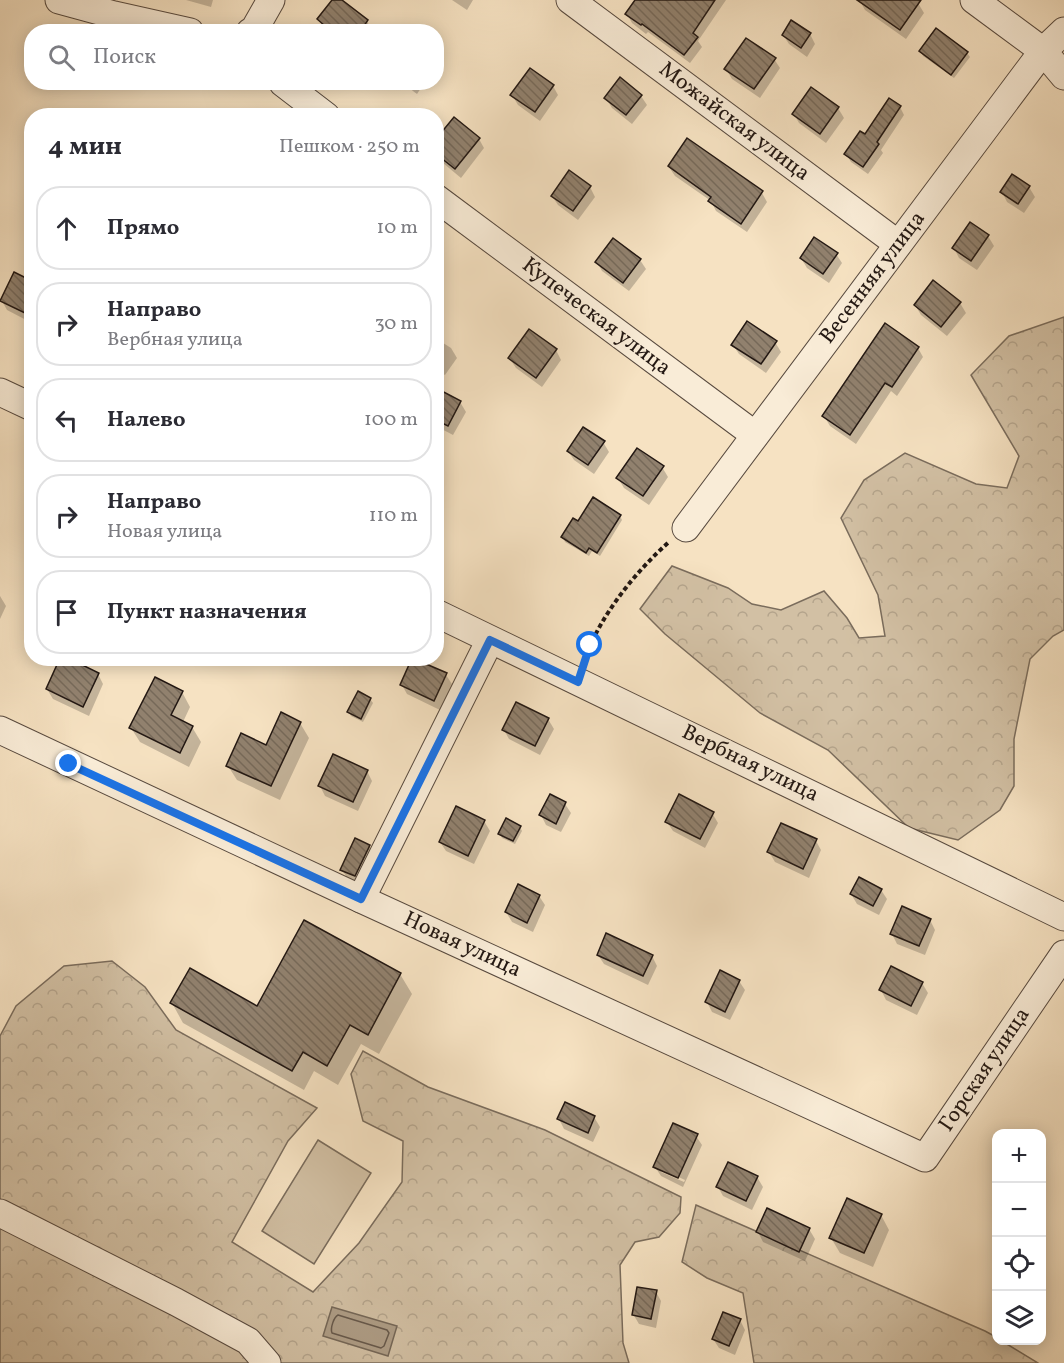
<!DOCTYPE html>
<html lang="ru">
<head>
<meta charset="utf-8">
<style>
	body { margin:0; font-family:Vollkorn,serif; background:#f7f7f7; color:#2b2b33 }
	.controls { position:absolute; right:18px; bottom:18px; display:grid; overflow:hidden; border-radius:12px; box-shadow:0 3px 15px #0003 }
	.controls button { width:54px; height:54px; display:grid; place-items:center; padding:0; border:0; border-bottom:2px solid #e1e1e2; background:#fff; color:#2b2b33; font:30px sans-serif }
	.stop { position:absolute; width:18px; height:18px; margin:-14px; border:4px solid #1a73e8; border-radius:50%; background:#fff }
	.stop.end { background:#1a73e8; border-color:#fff; box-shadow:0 2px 6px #0008 }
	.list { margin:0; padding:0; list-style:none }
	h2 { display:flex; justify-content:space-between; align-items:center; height:78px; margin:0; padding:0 24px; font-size:26px }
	h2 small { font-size:20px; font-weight:400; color:#7c7c81 }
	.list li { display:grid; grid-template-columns:39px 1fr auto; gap:18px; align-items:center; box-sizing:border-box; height:84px; margin:0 12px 12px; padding:0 12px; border:2px solid #e1e1e2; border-radius:24px }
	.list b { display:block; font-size:22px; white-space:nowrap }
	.list p { margin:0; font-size:20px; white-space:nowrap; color:#7c7c81 }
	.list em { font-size:20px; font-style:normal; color:#7c7c81 }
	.icon { flex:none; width:33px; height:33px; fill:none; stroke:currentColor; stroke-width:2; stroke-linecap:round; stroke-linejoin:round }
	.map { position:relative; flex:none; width:1064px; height:1363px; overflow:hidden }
	.search { position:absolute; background:#fff; box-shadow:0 3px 15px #0003; left:24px; top:24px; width:420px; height:66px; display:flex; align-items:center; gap:15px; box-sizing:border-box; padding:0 21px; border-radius:24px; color:#7c7c81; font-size:22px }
	.panel { position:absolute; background:#fff; box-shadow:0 3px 15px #0003; left:24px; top:108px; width:420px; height:558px; border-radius:24px }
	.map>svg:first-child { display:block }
	.grass { fill:#d2c0a4; stroke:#7a6c5c; stroke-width:1.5 }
	.forest { fill:url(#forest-crowns); stroke:#7a6c5c; stroke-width:1.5 }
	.water { fill:#ae9d86; stroke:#766858; stroke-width:1.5 }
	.shadow { fill:#0003; fill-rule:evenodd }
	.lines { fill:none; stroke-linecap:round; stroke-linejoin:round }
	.shore { stroke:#685a4c; stroke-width:1.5 }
	.building { fill:url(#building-back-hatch); stroke:#231813; stroke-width:1.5 }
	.minor-casing { stroke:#584a3f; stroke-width:29 }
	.path { stroke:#231813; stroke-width:4; stroke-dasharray:4.5 3; stroke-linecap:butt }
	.minor { stroke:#f9ecd7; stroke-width:27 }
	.route { stroke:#1a73e8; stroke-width:8 }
	.labels { text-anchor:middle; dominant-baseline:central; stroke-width:4.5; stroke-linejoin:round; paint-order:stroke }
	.street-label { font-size:22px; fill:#231813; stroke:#f9ecd7 }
</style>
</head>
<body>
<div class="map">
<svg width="1064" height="1363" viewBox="0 0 1064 1363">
	<defs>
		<pattern id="forest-crowns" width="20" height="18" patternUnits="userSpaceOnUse" patternTransform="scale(1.5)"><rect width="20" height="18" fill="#d2c0a4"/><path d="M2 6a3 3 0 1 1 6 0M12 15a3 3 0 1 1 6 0" fill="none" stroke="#b4a48c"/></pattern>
		<pattern id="building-back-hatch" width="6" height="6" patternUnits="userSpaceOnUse" patternTransform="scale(1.5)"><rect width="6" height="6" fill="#91816e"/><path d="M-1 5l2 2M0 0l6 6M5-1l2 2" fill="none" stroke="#766959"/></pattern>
	</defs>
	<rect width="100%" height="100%" fill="#f6e2c2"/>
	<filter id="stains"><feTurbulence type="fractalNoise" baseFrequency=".00333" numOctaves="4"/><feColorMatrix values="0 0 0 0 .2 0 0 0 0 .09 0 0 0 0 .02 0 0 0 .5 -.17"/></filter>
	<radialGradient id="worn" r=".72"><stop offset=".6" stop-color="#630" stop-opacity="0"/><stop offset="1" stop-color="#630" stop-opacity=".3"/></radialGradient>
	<path class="grass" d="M318,1140l53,33 -57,91 -52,-33z"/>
	<g class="forest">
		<path d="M1064,317v313l-11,6 -23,23 -16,80v47l-14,24 -42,30 -49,-12 -81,-78 -68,-37 -95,-79 -25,-25 32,-43 56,22 24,16 29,6 43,-19 23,27 12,20 26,-2 -7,-41 -37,-77 23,-38 41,-27 71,31 31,4 12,-32 -48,-81 38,-39z"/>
		<path d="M112,961l33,26 31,43 141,78 -29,33 -56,101 81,50 46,-49 43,-61 1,-41 -40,-20 -12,-47 12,-23 65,36 117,43 136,67 -1,16 -21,24 -24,5 -15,23 3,78 6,20h-629v-327l16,-30 48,-40z"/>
		<path d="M696,1205l289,126 11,6v3l6,1 36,22h-284l-11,-70 -36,-15 -25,-16z"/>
	</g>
	<path class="water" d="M332,1307l65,19 -9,30 -65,-20z"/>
	<g class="shadow">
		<path d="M186,0h27l-2,7z"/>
		<path d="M334,0h6l27,21 5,11h-45l-3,-3 -5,-9z"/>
		<path d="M452,0h21l-6,10z"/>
		<path d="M637,0h89l-28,41 4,6 -12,16 -42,-31 -2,2 -14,-11 -5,-9z"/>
		<path d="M856,0h57l5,3 6,10 -18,26 -41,-29 -4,-7z"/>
		<path d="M810,34l5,10 -8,13 -18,-13 -6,-9z"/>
		<path d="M921,51l46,2 3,4 -16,21 -31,-22z"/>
		<path d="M774,59l6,9 -20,30 -28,-19 -6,-10z"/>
		<path d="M401,82h24l-8,12z"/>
		<path d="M553,86l5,9 -18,26 -22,-16 -6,-10z"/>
		<path d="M812,89l26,19 6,10 -18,25 -27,-20 -5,-9z"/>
		<path d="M641,96l6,9 -15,19 -20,-16 -6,-10z"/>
		<path d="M900,107l4,8 -23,35 2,3 -15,21 -17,-12 -5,-8z"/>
		<path d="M479,139l5,9 -23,30 -24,-20 -1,-17z"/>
		<path d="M669,167l93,26 5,9 -20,30 -31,-21 -5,-10 -36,-25z"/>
		<path d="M590,187l5,10 -17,23 -20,-15 -6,-9z"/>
		<path d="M1029,187l6,10 -11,16 -17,-11 -5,-10z"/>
		<path d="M988,236l6,10 -17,24 -18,-12 -5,-10z"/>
		<path d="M836,254l6,9 -13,20 -22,-15 -6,-10z"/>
		<path d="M640,260l6,9 -17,22 -27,-20 -5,-9z"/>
		<path d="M934,282l26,21 6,10 -19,23 -26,-21 -6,-10z"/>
		<path d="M32,283v37l-2,2 -23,-12 -5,-9z"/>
		<path d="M437,339l14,9 6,10 -12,17 -9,-5z"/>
		<path d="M775,342l6,10 -15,21 -27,-19 -6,-9z"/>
		<path d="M918,348l5,9 -26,39 -6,-5 -35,53 -26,-18 -6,-10z"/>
		<path d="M556,350l5,10 -19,27 -26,-19 -6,-9z"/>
		<path d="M436,395l24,7 6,10 -13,23 -17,-9z"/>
		<path d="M603,442l6,10 -15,22 -20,-14 -6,-9z"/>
		<path d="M662,467l6,10 -19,28 -25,-17 -6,-10z"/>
		<path d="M620,516l2,4 -22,36 -8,-5 -3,5 -24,-14 -2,-5 15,-14z"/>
		<path d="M0,596l6,10 -6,13z"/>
		<path d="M414,659l32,16 6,9 -12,26 -33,-16 -5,-9z"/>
		<path d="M98,674l5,10 -14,32 -36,-17 -6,-10z"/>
		<path d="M182,692l8,15 -7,15 9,5 9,15 -12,25 -49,-25 -9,-14z"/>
		<path d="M370,699l3,4 -10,19 -12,-6 -2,-4z"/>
		<path d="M548,719l6,10 -14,26 -31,-16 -5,-9z"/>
		<path d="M300,723l9,15 -29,62 -43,-20 -9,-14 39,-19z"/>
		<path d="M367,771l5,10 -14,30 -33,-15 -5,-10z"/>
		<path d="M565,804l6,9 -10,19 -15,-7 -5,-10z"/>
		<path d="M712,813l6,10 -13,25 -32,-17 -6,-9z"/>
		<path d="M484,821l6,10 -16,33 -28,-13 -6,-9z"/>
		<path d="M520,827l2,4 -7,13 -13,-6 -2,-4z"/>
		<path d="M816,841l5,9 -12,28 -34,-16 -6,-10z"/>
		<path d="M369,846l6,10 -15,29 -12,-6 -6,-9z"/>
		<path d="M881,890l6,9 -8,16 -22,-11 -6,-10z"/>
		<path d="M539,896l6,9 -12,27 -21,-10 -6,-10z"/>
		<path d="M930,920l5,10 -10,25 -28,-11 -5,-10z"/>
		<path d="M598,955l54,1 5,10 -9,19 -44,-21z"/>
		<path d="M400,974l12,20 -33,60 -18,-10 -23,41 -24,-14 -10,19 -121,-67 -11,-20 85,5z"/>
		<path d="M739,981l6,9 -15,30 -18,-8 -5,-10z"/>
		<path d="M922,983l6,10 -11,22 -31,-15 -5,-10z"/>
		<path d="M594,1117l6,10 -7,15 -29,-13 -5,-10z"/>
		<path d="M696,1136l6,9 -19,42 -22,-11 -6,-9zM661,1169l24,11 -1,2 -23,-10z"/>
		<path d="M757,1177l6,10 -11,23 -29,-14 -5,-9z"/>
		<path d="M881,1215l8,15 -16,37 -33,-14 -9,-15z"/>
		<path d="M809,1229l6,10 -10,22 -42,-19 -5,-10z"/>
		<path d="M656,1292l5,9 -5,27 -17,-4 -6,-10z"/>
		<path d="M740,1320l5,10 -10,25 -16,-7 -6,-9z"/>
	</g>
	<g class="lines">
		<path class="shore" d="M338,1315l49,15 2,3 -5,13 -3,2 -49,-15c-2,-5 2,-16 6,-18z"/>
	</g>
	<g class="building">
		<path d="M332,0h10l26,20 -8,12h-28l-15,-13z"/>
		<path d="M635,0h80l-22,33 5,4 -14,18 -42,-31 -1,1 -16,-11z"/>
		<path d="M857,0h64l-21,30z"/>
		<path d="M791,20l20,13 -10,15 -19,-13z"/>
		<path d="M936,28l32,24 -17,23 -32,-24z"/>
		<path d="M746,38l30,20 -22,31 -30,-20z"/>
		<path d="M530,68l24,17 -19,27 -25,-17z"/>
		<path d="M620,77l22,18 -16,20 -22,-17z"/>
		<path d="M811,87l28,20 -19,27 -28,-20z"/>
		<path d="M889,98l12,8 -24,36 2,2 -16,23 -19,-13 16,-23 5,3z"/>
		<path d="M454,117l26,21 -25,31 -19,-15v-15z"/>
		<path d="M687,138l76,53 -22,33 -33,-23 3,-4 -43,-31z"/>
		<path d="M569,170l22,16 -18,25 -22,-15z"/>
		<path d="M1012,174l18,12 -12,18 -18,-12z"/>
		<path d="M970,222l19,13 -18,26 -19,-13z"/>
		<path d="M814,237l24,16 -15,21 -23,-16z"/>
		<path d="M613,238l28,21 -18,24 -28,-21z"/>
		<path d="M14,272l18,9v19l-7,13 -25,-12z"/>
		<path d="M933,280l28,22 -20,25 -27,-22z"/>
		<path d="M747,321l30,20 -16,23 -30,-19z"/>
		<path d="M885,323l34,24 -27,40 -7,-4 -35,52 -28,-19z"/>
		<path d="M529,329l28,20 -21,29 -28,-20z"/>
		<path d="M436,388l25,13 -13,25 -12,-6z"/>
		<path d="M583,427l22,14 -17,24 -21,-14z"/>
		<path d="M637,448l27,18 -21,30 -27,-18z"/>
		<path d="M593,497l28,18 -24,38 -8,-5 -3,5 -25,-16 12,-19 5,3z"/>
		<path d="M60,658h8l31,15 -16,34 -37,-18z"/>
		<path d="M412,658l35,15 -13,28 -34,-16z"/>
		<path d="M155,677l28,14 -12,24 22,11 -13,27 -51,-25z"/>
		<path d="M358,691l13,7 -10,21 -14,-7z"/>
		<path d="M516,702l33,16 -14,28 -33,-16z"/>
		<path d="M281,712l20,10 -30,64 -45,-20 15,-33 25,12z"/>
		<path d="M333,754l35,16 -15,32 -35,-16z"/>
		<path d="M550,794l16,8 -10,22 -17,-9z"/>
		<path d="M679,794l35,18 -14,27 -35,-17z"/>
		<path d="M456,806l29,14 -17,36 -29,-14z"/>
		<path d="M506,818l15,8 -8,15 -15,-7z"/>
		<path d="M781,823l36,16 -14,30 -36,-17z"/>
		<path d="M355,838l15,7 -15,31 -15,-6z"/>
		<path d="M859,877l23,12 -9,17 -23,-12z"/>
		<path d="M518,884l22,11 -13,28 -22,-11z"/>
		<path d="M902,906l29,13 -12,27 -29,-12z"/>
		<path d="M304,920l97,53 -33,62 -18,-10 -23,41 -24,-14 -11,19 -122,-68 20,-35 67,38z"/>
		<path d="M606,933l47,22 -10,21 -46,-21z"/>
		<path d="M891,966l32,16 -12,24 -32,-16z"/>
		<path d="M720,970l20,10 -15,32 -20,-10z"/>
		<path d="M565,1102l30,14 -7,17 -31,-14z"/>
		<path d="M673,1123l25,11 -20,44 -25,-11z"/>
		<path d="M728,1162l30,14 -12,25 -30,-14z"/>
		<path d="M847,1198l35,16 -18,39 -35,-15z"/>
		<path d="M767,1208l43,20 -11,24 -43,-20z"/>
		<path d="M637,1287l20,3 -6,29 -19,-4z"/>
		<path d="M723,1312l18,7 -12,27 -17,-7z"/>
	</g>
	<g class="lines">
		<defs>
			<g id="minor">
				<path d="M59,0l55,15 76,17"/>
				<path d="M570,0l328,244"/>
				<path d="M974,0l69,51 21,25"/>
				<path d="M250,32l4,-2 17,-30"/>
				<path d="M283,83l43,33"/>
				<path d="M436,198l319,237"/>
				<path d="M0,392l32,15"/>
				<path d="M686,528l357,-477 21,-20"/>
				<path d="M436,613l628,304"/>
				<path d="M0,730l361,169 564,259 139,-204"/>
				<path d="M361,899l129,-259"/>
				<path d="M0,1213l176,89 72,39 19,22"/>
			</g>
		</defs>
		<use href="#minor" class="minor-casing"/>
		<path class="path" d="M584,662c14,-44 51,-90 85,-120"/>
		<use href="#minor" class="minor"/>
	</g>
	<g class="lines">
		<path class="route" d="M69,764l292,135 129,-259 88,42 12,-37"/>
	</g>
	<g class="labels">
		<g class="street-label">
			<text transform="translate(734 122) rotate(37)">Можайская улица</text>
			<text transform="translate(873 278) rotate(-53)">Весенняя улица</text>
			<text transform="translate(596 317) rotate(37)">Купеческая улица</text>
			<text transform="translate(750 764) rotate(26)">Вербная улица</text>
			<text transform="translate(462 945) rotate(25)">Новая улица</text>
			<text transform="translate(985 1070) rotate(-56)">Горская улица</text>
		</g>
	</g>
	<rect width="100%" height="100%" filter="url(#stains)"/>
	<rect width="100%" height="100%" fill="url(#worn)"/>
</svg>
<div class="controls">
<button>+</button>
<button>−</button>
<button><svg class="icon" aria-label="locate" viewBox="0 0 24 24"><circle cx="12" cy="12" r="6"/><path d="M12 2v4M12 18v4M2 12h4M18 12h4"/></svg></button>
<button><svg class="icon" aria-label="layers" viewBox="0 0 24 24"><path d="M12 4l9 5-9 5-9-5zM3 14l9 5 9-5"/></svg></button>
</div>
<div class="stop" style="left:590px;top:645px"></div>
<div class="stop end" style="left:69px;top:764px"></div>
<div class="search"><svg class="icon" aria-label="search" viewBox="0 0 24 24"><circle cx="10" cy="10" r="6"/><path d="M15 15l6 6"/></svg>Поиск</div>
<section class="panel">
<h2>4 мин<small>Пешком · 250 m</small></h2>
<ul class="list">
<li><svg class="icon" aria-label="ahead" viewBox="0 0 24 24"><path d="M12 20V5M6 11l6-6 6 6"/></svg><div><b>Прямо</b></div><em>10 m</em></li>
<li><svg class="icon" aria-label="right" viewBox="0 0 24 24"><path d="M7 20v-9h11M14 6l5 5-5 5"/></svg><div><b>Направо</b><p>Вербная улица</p></div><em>30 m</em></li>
<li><svg class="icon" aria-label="left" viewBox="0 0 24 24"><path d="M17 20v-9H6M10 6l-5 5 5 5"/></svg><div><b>Налево</b></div><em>100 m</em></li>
<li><svg class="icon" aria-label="right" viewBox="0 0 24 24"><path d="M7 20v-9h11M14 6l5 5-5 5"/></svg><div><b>Направо</b><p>Новая улица</p></div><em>110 m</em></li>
<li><svg class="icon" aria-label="arrive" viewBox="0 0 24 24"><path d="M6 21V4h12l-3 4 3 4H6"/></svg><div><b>Пункт назначения</b></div></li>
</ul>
</section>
</div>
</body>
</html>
